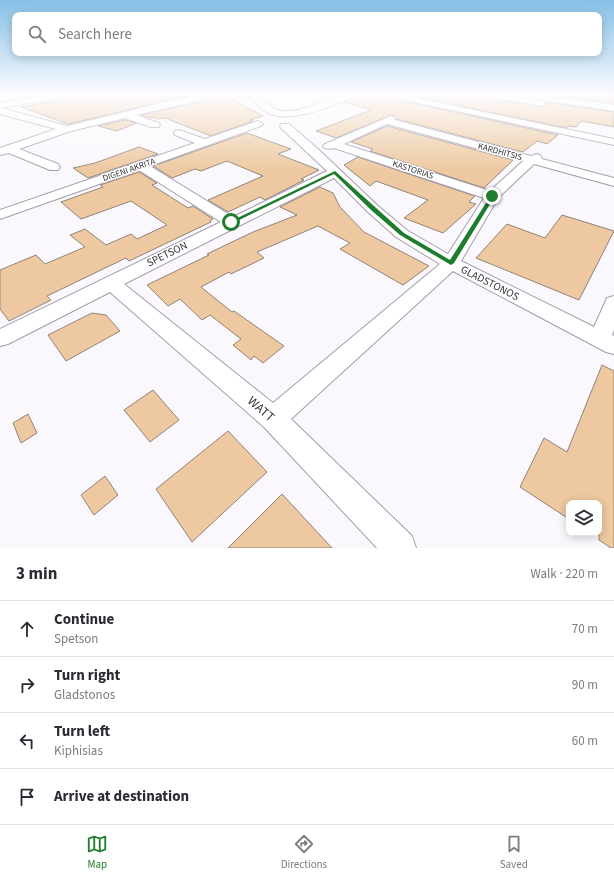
<!DOCTYPE html>
<html lang="en">
<head>
<meta charset="utf-8">
<style>
	body { margin:0; font-family:"Source Sans 3",sans-serif; background:#f2f2f3; color:#2b2b33 }
	.controls { position:absolute; right:12px; bottom:12px; display:grid; overflow:hidden; border-radius:8px; box-shadow:0 2px 10px #0003 }
	.controls button { width:36px; height:36px; display:grid; place-items:center; padding:0; border:0; border-bottom:1px solid #e1e1e2; background:#fff; color:#2b2b33; font:20px sans-serif }
	.stop { position:absolute; width:12px; height:12px; margin:-9px; border:3px solid #1e7c2d; border-radius:50%; background:#fff }
	.stop.end { background:#1e7c2d; border-color:#fff; box-shadow:0 1px 4px #0008 }
	.list { margin:0; padding:0; list-style:none }
	h2 { display:flex; justify-content:space-between; align-items:center; height:52px; margin:0; padding:0 16px; font-size:17px }
	h2 small { font-size:13px; font-weight:400; color:#7c7c81 }
	.list li { display:grid; grid-template-columns:26px 1fr auto; gap:12px; align-items:center; box-sizing:border-box; height:56px; padding:0 16px; border-top:1px solid #e1e1e2 }
	.list b { display:block; font-size:15px; white-space:nowrap }
	.list p { margin:0; font-size:13px; white-space:nowrap; color:#7c7c81 }
	.list em { font-size:13px; font-style:normal; color:#7c7c81 }
	.icon { flex:none; width:22px; height:22px; fill:none; stroke:currentColor; stroke-width:2; stroke-linecap:round; stroke-linejoin:round }
	.map { position:relative; flex:none; width:614px; height:548px; overflow:hidden }
	.search { position:absolute; background:#fff; box-shadow:0 2px 10px #0003; left:12px; right:12px; top:12px; height:44px; display:flex; align-items:center; gap:10px; box-sizing:border-box; padding:0 14px; border-radius:8px; color:#7c7c81; font-size:15px }
	.sheet { height:276px; background:#fff }
	nav { display:flex; justify-content:space-around; align-items:center; box-sizing:border-box; height:56px; border-top:1px solid #e1e1e2; background:#fff; font-size:11px; color:#7c7c81 }
	nav a { display:grid; justify-items:center; gap:2px }
	nav .on { color:#1e7c2d }
	.map>svg:first-child { display:block }
	.building { fill:#edc8a0; stroke:#918376 }
	.lines { fill:none; stroke-linecap:round; stroke-linejoin:round }
	.minor-casing { stroke:#a39cad; stroke-width:2 }
	.minor { fill:#fff; fill-rule:evenodd }
	.route { fill:#1e7c2d }
	.labels { text-anchor:middle; dominant-baseline:central; stroke-width:3; stroke-linejoin:round; paint-order:stroke }
	.far-street-label { font-size:9px; fill:#36333a; stroke:#fff }
	.street-label { font-size:11px; fill:#36333a; stroke:#fff }
	.near-street-label { font-size:13px; fill:#36333a; stroke:#fff }
</style>
</head>
<body>
<div class="map">
<svg width="614" height="548" viewBox="0 0 614 548">
	<rect width="100%" height="100%" fill="#faf8fc"/>
	<g class="building">
		<path d="M91,95h105l-26,5 -102,24 -47,-17z"/>
		<path d="M220,95h5l38,21 -13,4 3,1 -42,15 -46,-18 -8,1 -3,-2 -4,1 -9,-3 74,-17z"/>
		<path d="M357,95h29l5,3 167,37 -11,9 -10,-3 -14,11 -127,-33 -2,-3 -3,-1 -55,23 -20,-7 55,-21 -27,-8 12,-4z"/>
		<path d="M408,95h54l37,7 3,-2 43,7v-5l69,10v15l-33,-6 -5,6 -8,-1 -2,2z"/>
		<path d="M549,95h65v8z"/>
		<path d="M125,120l11,3 -19,8 -19,-5z"/>
		<path d="M387,126l126,34 -29,28 -114,-37 3,-2 -22,-7z"/>
		<path d="M247,133l44,16 -13,5 41,16 -18,9 3,1 -39,20 -5,-3 -32,15 -20,-12 55,-24 -36,-15 -26,10 -6,-2 -23,9 -19,-12z"/>
		<path d="M139,147l19,7 -70,24 -15,-10 22,-5z"/>
		<path d="M358,157l117,39 -6,6 7,2 -33,29 -39,-15 24,-18 -52,-19 -6,5 -26,-21z"/>
		<path d="M139,172l18,11 -5,2 36,23 5,-2 20,13 -3,2 1,1 -82,39 -3,-3 -79,38 4,4 -42,21 -9,-12v-39l36,-15 9,9 40,-17 -15,-12 15,-6 21,16 25,-11 6,5 30,-14 -36,-24 -50,18 -20,-17 42,-15 -3,-2z"/>
		<path d="M320,187l13,6 7,14 24,25 65,34 -26,19 -63,-36 10,-6 -32,-17 -61,26 7,6 -33,16 -2,-2 -28,15 31,25 2,-1 50,35 -21,17 -9,-7 -3,4 -18,-15 8,-6 -31,-24 -8,5 -22,-21 -12,7 -21,-21 62,-30 -2,-1 46,-22 44,-17 -17,-8z"/>
		<path d="M562,215l52,16 -35,69 -103,-42 31,-34 38,14z"/>
		<path d="M92,313l14,2 14,16 -54,30 -18,-26z"/>
		<path d="M602,365l12,6v177h-3l-12,-8v-37h-30v16l-49,-32 24,-49 23,14z"/>
		<path d="M153,390l26,30 -29,22 -26,-32z"/>
		<path d="M28,414l9,19 -16,10 -8,-20z"/>
		<path d="M228,431l39,41 -75,70 -36,-53z"/>
		<path d="M105,476l13,19 -24,20 -13,-20z"/>
		<path d="M282,494l50,54h-104z"/>
	</g>
	<g class="lines">
		<defs>
			<g id="minor">
				<path d="M50,95h17l-4,2 -62,11 66,18 103,-25 33,-6h16l-4,2 -79,18 23,8 1,2 -1,2h-8l-26,-9 -54,13 -52,18 39,15 2,3 -2,3h-8l-41,-17 -9,2v-7l56,-19 -56,-15v-11z"/>
				<path d="M249,95h9c5,5 10,11 17,14 21,10 58,-16 81,-14l-1,2c-23,8 -61,26 -85,17 -8,-4 -16,-12 -21,-19z"/>
				<path d="M387,95h15l212,44v6l-223,-48z"/>
				<path d="M518,95h21l75,10v6l-92,-14z"/>
				<path d="M391,116l3,1 1,3 136,36 6,-2 4,2 1,3 72,19v8l-80,-22 -36,34 -37,63 133,66 13,-29 7,-2v34l-2,5 2,1v18l-8,-2 -153,-81 -162,148 121,117 4,12h-39l-113,-121 -154,-135 -102,52 -8,2v-17l221,-107 -82,-52 -139,49v-9l195,-67 -20,-8 -1,-2 1,-2 4,-1 26,9 50,-17 3,-1 5,3 -2,2 -111,40 83,51 94,-46 -46,-43 -1,-2 1,-2h8l29,25 60,57 30,25 40,23 36,-56 -150,-50 -5,1 -4,-1 -2,-2 2,-2zM387,124l136,37 -33,30 -146,-47zM334,178l34,34 28,25 44,27 -167,139 -149,-119z"/>
			</g>
		</defs>
		<use href="#minor" class="minor-casing"/>
		<use href="#minor" class="minor"/>
	</g>
	<linearGradient id="sky" x2="0" y2="1"><stop stop-color="#86c0e6"/><stop offset="0.55" stop-color="#fdfcfe"/><stop offset="1" stop-color="#fdfcfe" stop-opacity="0"/></linearGradient>
	<rect width="614" height="172" fill="url(#sky)"/>
	<path class="route" d="M335,171l69,62 46,27 41,-65 4,1 -41,67 -3,2 -51,-30 -29,-25 -37,-36 -101,49 -4,-1z"/>
	<g class="labels">
		<g class="far-street-label">
			<text transform="translate(500 152) rotate(15)">KARDHITSIS</text>
			<text transform="translate(129 170) rotate(-19)">DIGENI AKRITA</text>
			<text transform="translate(413 170) rotate(18)">KASTORIAS</text>
		</g>
		<g class="street-label">
			<text transform="translate(167 254) rotate(-26)">SPETSON</text>
			<text transform="translate(490 283) rotate(27)">GLADSTONOS</text>
		</g>
		<g class="near-street-label">
			<text transform="translate(261 409) rotate(41)">WATT</text>
		</g>
	</g>
</svg>
<div class="controls">
<button><svg class="icon" aria-label="layers" viewBox="0 0 24 24"><path d="M12 4l9 5-9 5-9-5zM3 14l9 5 9-5"/></svg></button>
</div>
<div class="stop" style="left:231px;top:222px"></div>
<div class="stop end" style="left:492px;top:196px"></div>
<div class="search"><svg class="icon" aria-label="search" viewBox="0 0 24 24"><circle cx="10" cy="10" r="6"/><path d="M15 15l6 6"/></svg>Search here</div>
</div>
<section class="sheet">
<h2>3 min<small>Walk · 220 m</small></h2>
<ul class="list">
<li><svg class="icon" aria-label="ahead" viewBox="0 0 24 24"><path d="M12 20V5M6 11l6-6 6 6"/></svg><div><b>Continue</b><p>Spetson</p></div><em>70 m</em></li>
<li><svg class="icon" aria-label="right" viewBox="0 0 24 24"><path d="M7 20v-9h11M14 6l5 5-5 5"/></svg><div><b>Turn right</b><p>Gladstonos</p></div><em>90 m</em></li>
<li><svg class="icon" aria-label="left" viewBox="0 0 24 24"><path d="M17 20v-9H6M10 6l-5 5 5 5"/></svg><div><b>Turn left</b><p>Kiphisias</p></div><em>60 m</em></li>
<li><svg class="icon" aria-label="arrive" viewBox="0 0 24 24"><path d="M6 21V4h12l-3 4 3 4H6"/></svg><div><b>Arrive at destination</b></div></li>
</ul>
</section>
<nav>
<a class="on"><svg class="icon" aria-label="map" viewBox="0 0 24 24"><path d="M3 6l6-2 6 2 6-2v14l-6 2-6-2-6 2zM9 4v14M15 6v14"/></svg>Map</a>
<a><svg class="icon" aria-label="directions" viewBox="0 0 24 24"><path d="M12 3l9 9-9 9-9-9zM9 14v-3h6M13 9l2 2-2 2"/></svg>Directions</a>
<a><svg class="icon" aria-label="saved" viewBox="0 0 24 24"><path d="M7 4h10v16l-5-4-5 4z"/></svg>Saved</a>
</nav>
</body>
</html>
